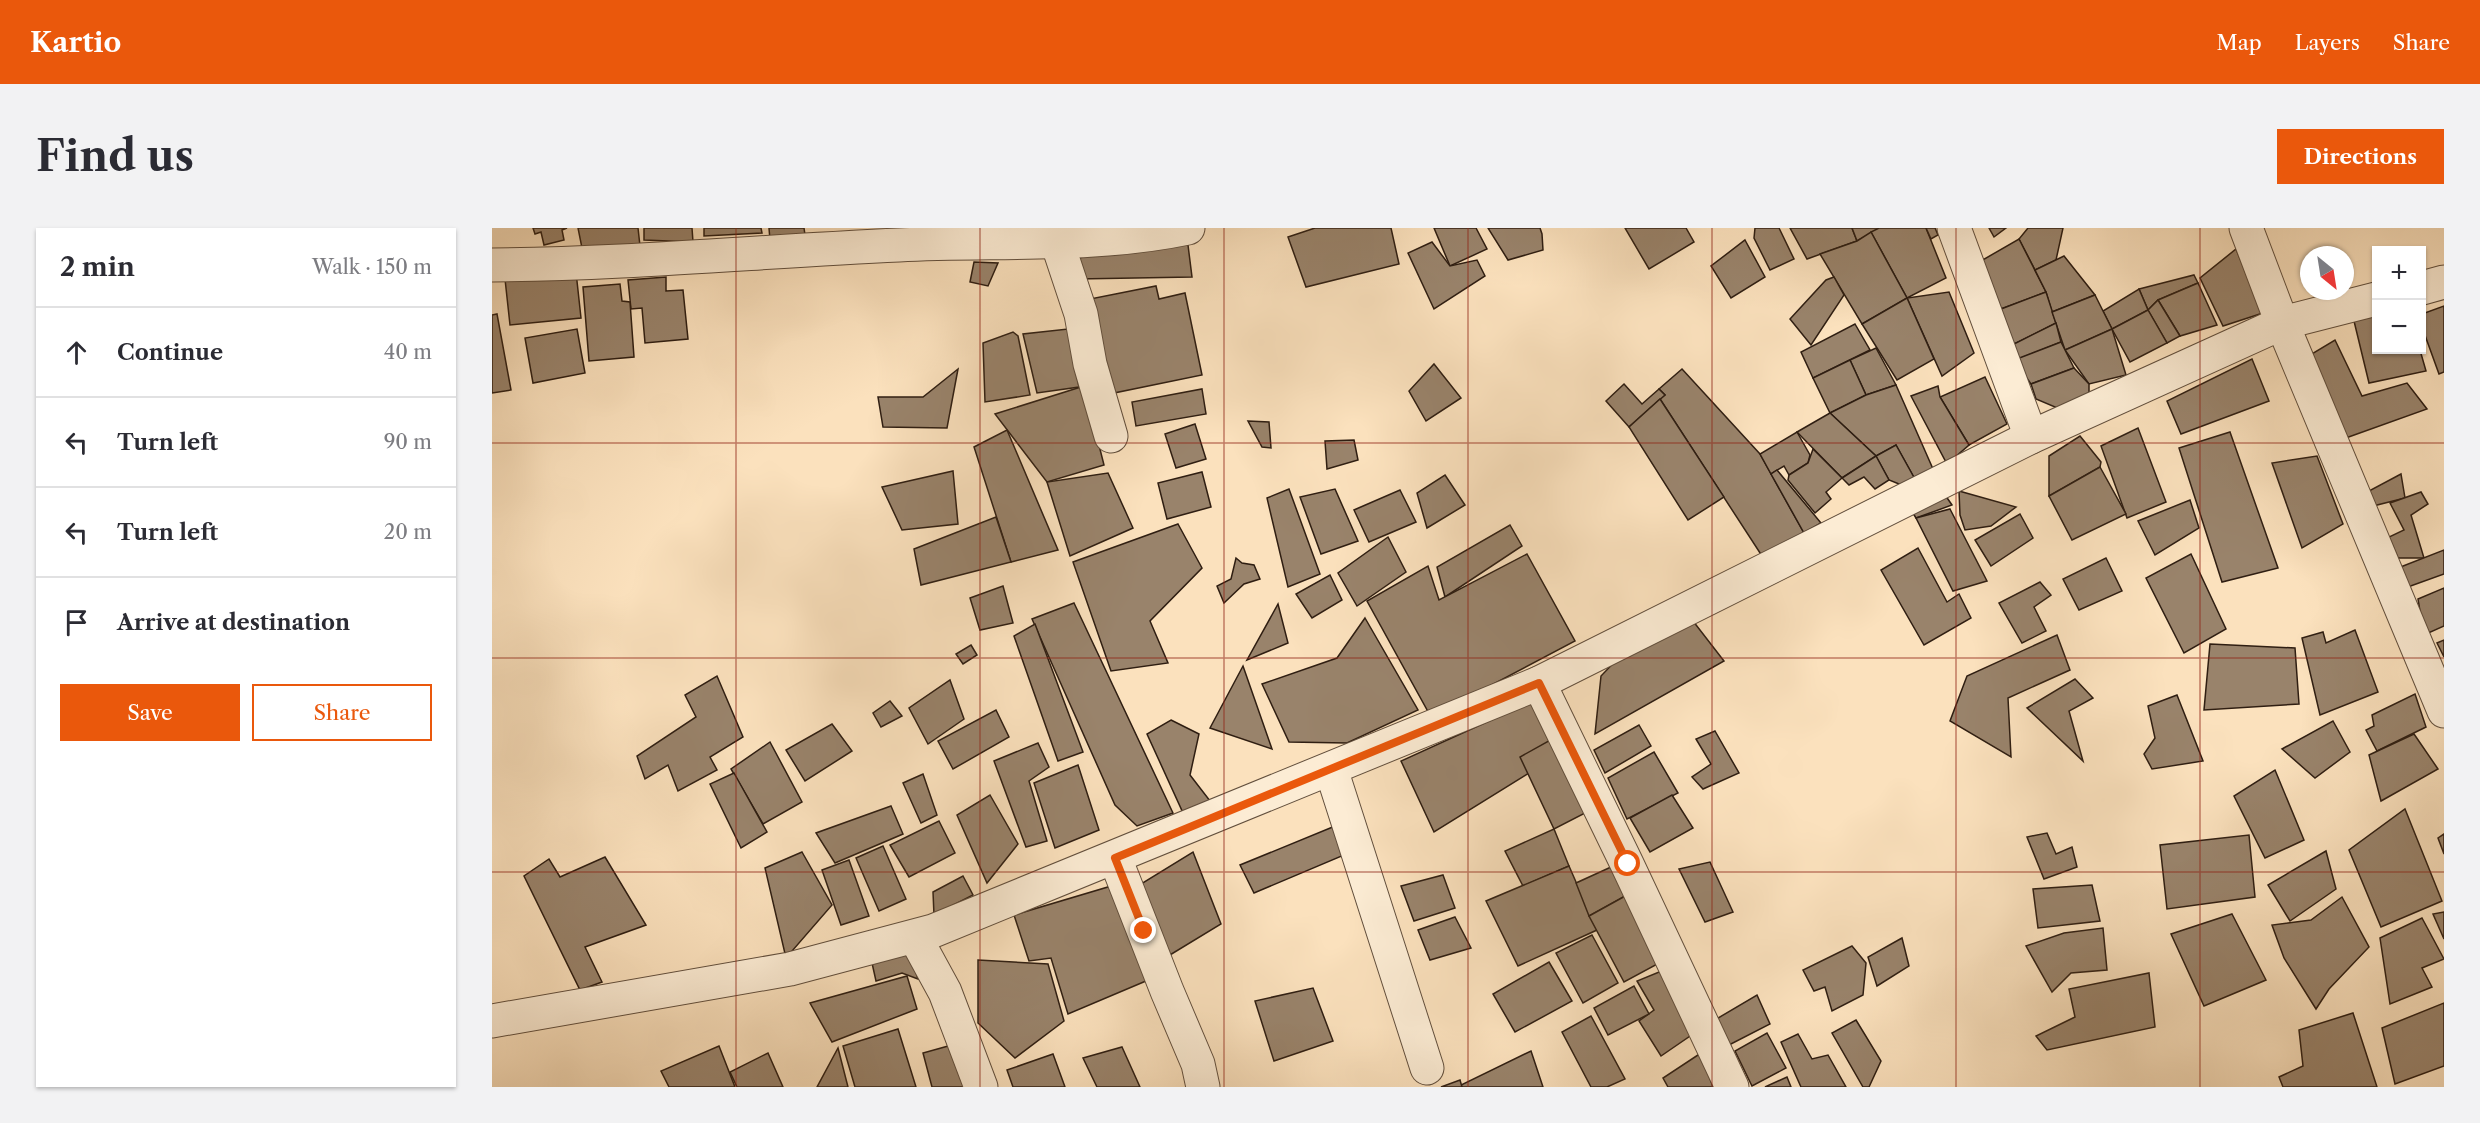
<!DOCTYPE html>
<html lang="en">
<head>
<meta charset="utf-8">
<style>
	body { margin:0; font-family:"Libre Caslon Text",serif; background:#f2f2f3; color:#2b2b33 }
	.controls { position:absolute; right:18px; top:18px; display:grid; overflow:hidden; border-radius:0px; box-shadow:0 2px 4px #0004 }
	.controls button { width:54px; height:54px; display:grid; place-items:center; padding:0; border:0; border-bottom:2px solid #e1e1e2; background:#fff; color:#2b2b33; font:30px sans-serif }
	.compass { position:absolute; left:1808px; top:18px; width:54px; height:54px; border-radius:50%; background:#fff; box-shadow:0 2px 4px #0004; rotate:150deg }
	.stop { position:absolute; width:18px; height:18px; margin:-14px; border:4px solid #ea580c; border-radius:50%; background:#fff }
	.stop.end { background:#ea580c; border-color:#fff; box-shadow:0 2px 6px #0008 }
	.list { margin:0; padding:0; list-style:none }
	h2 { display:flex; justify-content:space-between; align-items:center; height:78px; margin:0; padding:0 24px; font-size:26px }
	h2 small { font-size:20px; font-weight:400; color:#7c7c81 }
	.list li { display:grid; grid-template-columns:39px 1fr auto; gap:18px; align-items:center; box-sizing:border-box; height:90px; padding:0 24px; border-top:2px solid #e1e1e2 }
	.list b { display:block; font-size:22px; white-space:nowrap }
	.list em { font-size:20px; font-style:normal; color:#7c7c81 }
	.actions { display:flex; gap:12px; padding:18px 24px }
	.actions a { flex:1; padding:14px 0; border:2px solid #ea580c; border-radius:0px; text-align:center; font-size:21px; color:#ea580c }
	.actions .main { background:#ea580c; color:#fff }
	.icon { flex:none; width:33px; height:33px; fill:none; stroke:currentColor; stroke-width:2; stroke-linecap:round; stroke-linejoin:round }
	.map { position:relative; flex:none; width:1952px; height:859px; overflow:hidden; border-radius:0px }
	header { display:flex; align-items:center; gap:36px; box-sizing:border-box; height:84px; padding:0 30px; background:#ea580c; color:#fff }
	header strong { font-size:28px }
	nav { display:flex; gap:33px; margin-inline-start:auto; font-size:21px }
	.intro { display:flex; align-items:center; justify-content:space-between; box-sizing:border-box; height:144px; padding:0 36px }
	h1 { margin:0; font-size:42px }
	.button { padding:15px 27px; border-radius:0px; background:#ea580c; color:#fff; font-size:21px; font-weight:700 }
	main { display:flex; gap:36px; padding:0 36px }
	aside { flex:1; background:#fff; border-radius:0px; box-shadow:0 2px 4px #0004 }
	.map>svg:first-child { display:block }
	.building { fill:#99836b; stroke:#2f1e12; stroke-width:1.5 }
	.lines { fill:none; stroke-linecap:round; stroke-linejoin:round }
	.minor-casing { stroke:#624f3d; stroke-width:35 }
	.minor { stroke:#fcecd4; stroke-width:33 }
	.route { stroke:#ea580c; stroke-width:8 }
	.grid { fill:none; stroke:#8f2418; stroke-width:1.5; stroke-opacity:0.55 }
</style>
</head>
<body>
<header>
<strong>Kartio</strong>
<nav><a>Map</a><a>Layers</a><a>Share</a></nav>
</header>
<div class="intro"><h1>Find us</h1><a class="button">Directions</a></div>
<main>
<aside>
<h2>2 min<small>Walk · 150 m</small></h2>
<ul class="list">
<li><svg class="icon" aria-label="ahead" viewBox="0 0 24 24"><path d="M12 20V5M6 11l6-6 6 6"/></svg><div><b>Continue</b></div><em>40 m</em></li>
<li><svg class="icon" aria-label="left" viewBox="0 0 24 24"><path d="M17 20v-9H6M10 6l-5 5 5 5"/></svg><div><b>Turn left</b></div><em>90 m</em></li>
<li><svg class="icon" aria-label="left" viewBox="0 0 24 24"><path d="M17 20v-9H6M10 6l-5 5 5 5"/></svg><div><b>Turn left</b></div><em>20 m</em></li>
<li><svg class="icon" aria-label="arrive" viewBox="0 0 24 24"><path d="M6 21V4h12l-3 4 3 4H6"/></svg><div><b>Arrive at destination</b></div></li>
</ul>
<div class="actions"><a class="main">Save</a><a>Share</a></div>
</aside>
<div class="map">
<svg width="1952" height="859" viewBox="0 0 1952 859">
	<rect width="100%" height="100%" fill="#fbe1bd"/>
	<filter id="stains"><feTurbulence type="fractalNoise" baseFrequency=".00333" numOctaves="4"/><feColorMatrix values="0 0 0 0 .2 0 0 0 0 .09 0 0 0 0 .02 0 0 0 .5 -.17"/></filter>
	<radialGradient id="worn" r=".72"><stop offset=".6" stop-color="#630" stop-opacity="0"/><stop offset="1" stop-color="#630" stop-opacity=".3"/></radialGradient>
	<g class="building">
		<path d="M41,0h34l-5,2 2,10 -20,5 -3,-13 -6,2z"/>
		<path d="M86,0h60l2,18 -58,2z"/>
		<path d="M152,0h48l1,14 -49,-2z"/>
		<path d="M212,0h57l1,5 -58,3z"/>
		<path d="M277,0h35l1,7 -35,5z"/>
		<path d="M823,0h76l8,36 -93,23 -18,-50z"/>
		<path d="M942,0h42l11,21 -37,17z"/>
		<path d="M996,0h52l2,6 1,16 -35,10z"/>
		<path d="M1133,0h61l8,14 -45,27z"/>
		<path d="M1263,0h24l15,31 -24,11 -16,-32z"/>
		<path d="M1298,0h62l5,13 -50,18z"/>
		<path d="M1360,0h29l-24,13z"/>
		<path d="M1387,0h47l20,50 -39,20 -36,-66z"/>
		<path d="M1434,0h9l3,7 -7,4z"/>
		<path d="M1497,0h17l-12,9z"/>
		<path d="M1536,0h35l-7,32 -21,10 -16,-31z"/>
		<path d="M1379,4l36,66 -45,26 -42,-70 37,-13z"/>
		<path d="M1527,11l27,53 -45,17 -27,-44z"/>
		<path d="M1253,12l20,37 -34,21 -20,-32z"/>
		<path d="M940,14l18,24 27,-6 8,16 -51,33 -26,-56z"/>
		<path d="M696,17l4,32 -115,2 -8,-19 63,-13z"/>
		<path d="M1744,21l27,64 -40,13 -23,-48z"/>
		<path d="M1572,28l31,39 -43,17 -6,-20 -11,-22z"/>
		<path d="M482,34l24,1 -10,23 -18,-4z"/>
		<path d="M84,44l5,46 -71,7 -5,-46z"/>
		<path d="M1702,47l4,8 -40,17 -10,10 -9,-21z"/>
		<path d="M174,49v14l17,-1 5,49 -43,4 -3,-35 -11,1 -3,-29z"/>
		<path d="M1342,49l10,18 -33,50 -21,-26 36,-39z"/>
		<path d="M1706,55l19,42 -37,11 -22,-36z"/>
		<path d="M128,56l2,17 8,1 4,55 -45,4 -6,-74z"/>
		<path d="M664,58l3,13 26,-6 17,82 -93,19 -19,-95z"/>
		<path d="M1647,61l9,21 -36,19 -9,-18z"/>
		<path d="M1457,64l25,61 -32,23 -35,-78z"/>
		<path d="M1554,64l10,31 -44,22 -11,-36z"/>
		<path d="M1603,67l17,34 -47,21 -13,-38z"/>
		<path d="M1415,70l27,61 -37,21 -35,-56z"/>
		<path d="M1666,72l22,36 -13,7 -19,-33z"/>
		<path d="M1952,78v66l-5,2 -17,-47v-13z"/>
		<path d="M1656,82l19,33 -37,19 -18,-33z"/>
		<path d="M5,86l14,76 -19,3v-78z"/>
		<path d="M1884,88v34h44l6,21 -57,12 -15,-62z"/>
		<path d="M1564,95l5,19 -42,17 -7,-14z"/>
		<path d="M1363,96l15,26 -57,28 -12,-26z"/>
		<path d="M85,101l8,44 -52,10 -8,-45z"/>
		<path d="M576,101l11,58 -42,6 -14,-59z"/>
		<path d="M1620,101l14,46 -37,9 -24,-34z"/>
		<path d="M521,104l5,4 12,59 -45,7 -2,-59z"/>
		<path d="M1843,112l27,56 45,-13 20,26 -84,30 -33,-84z"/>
		<path d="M1569,114l13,26 -43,16 -17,-24z"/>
		<path d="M1384,120l20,37 -30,10 -16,-35z"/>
		<path d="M1760,131l17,42 -88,33 -14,-33z"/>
		<path d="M1358,132l16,35 -36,18 -17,-35z"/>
		<path d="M942,136l27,34 -35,23 -17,-30z"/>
		<path d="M1582,140l15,16v17l-27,9 -26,-11 -5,-15z"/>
		<path d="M466,141l-11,59 -64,-1 -5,-30h45z"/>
		<path d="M1190,141l78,85 44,79 -42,23 -102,-157 5,-4 -6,-6z"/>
		<path d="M1493,149l22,47 -38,21 -29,-48z"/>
		<path d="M1132,156l18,20 17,-15 6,6 -36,32 -23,-26z"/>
		<path d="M1404,157l37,84 -17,12 -20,-36 -20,11 -46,-43 36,-18z"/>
		<path d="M592,158l20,79 -57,17 -52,-68z"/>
		<path d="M1446,158l2,11 29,48 -22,19 -36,-68z"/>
		<path d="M710,161l4,25 -70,12 -4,-24z"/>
		<path d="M1168,171l64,98 -36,23 -59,-93z"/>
		<path d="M1338,185l46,43 -34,22 -45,-46z"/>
		<path d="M756,193l21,1 2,26 -9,-1z"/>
		<path d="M703,196l11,35 -30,9 -11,-34z"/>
		<path d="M1646,200l28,74 -39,16 -26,-72z"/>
		<path d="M515,202l51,120 -47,12 -37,-115z"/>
		<path d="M1305,204l13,23 -2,8 -19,12 -5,-9 -13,8 -11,-20z"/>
		<path d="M1738,204l48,136 -56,14 -43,-134z"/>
		<path d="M1588,208l21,26 -1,5 -51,29v-40z"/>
		<path d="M862,212l4,20 -31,9 -2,-28z"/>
		<path d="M1404,217l20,36 -7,7 -20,-8 -13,-24z"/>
		<path d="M1321,221l29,29 -16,14 5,7 -16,14 -27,-33 1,-5 19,-12z"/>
		<path d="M1384,228l13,24 -14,9 -11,-12 -15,8 -7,-7z"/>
		<path d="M1825,228l26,68 -41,24 -30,-85z"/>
		<path d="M1608,239l26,47 -54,26 -23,-44z"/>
		<path d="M1285,242l44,53 -17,10 -33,-59z"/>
		<path d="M461,243l5,53 -56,6 -20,-43z"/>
		<path d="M710,244l9,35 -44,12 -9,-36z"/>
		<path d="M616,245l25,55 -63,28 -23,-74z"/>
		<path d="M1909,246l4,24 -32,8 -6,-14z"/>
		<path d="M953,247l20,30 -38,23 -10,-35z"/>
		<path d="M797,261l31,85 -32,13 -21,-89z"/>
		<path d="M843,261l23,52 -37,13 -21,-57z"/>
		<path d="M908,262l16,32 -47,20 -15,-32z"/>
		<path d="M1467,263l57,16 -25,19 -26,4 -5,-15z"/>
		<path d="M1451,264l9,13 -36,13 -5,-8z"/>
		<path d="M1929,264l7,12 -17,11 13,43h-26l-9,-21 15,-7 -14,-27z"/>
		<path d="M1698,272l9,28 -44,27 -17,-34z"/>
		<path d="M1458,281l37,72 -34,10 -37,-73z"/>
		<path d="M1528,286l13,24 -42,28 -16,-26z"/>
		<path d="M504,289l15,45 -90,23 -7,-36z"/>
		<path d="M686,296l24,44 -52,53 18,42 -57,8 -38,-109z"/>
		<path d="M1018,297l12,21 -77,51 -8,-30z"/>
		<path d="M896,309l18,35 -49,34 -19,-33z"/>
		<path d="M1426,320l29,54 12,-8 12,24 -47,27 -43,-75z"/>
		<path d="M1952,322v24l-39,14 -7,-20z"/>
		<path d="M1035,326l48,87 -144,76 -64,-116 61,-35 11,34z"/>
		<path d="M1699,326l35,75 -42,24 -38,-75z"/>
		<path d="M744,330l6,5 12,2 6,14 -16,5 -20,19 -7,-17 14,-7z"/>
		<path d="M1614,330l16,33 -43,19 -16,-31z"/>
		<path d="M838,347l12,25 -30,18 -16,-24z"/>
		<path d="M1548,354l11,13 -17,12 12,24 -24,12 -23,-40z"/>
		<path d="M511,358l10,37 -33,7 -10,-32z"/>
		<path d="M1952,360v38l-20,9 -6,-36z"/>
		<path d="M582,375l99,210 -36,13 -22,-21 -83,-186z"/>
		<path d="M786,376l10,39 -41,17z"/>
		<path d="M873,390l53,92 -71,33 -58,-1 -27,-58 75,-26z"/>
		<path d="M1201,393l31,40 -129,73 6,-58 22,-23z"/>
		<path d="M543,396l48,128 -25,9 -44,-125z"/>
		<path d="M1863,402l23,62 -58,23 -18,-77 21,-6 3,11z"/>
		<path d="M1565,407l13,35 -62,28 3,59 -61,-36 17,-45z"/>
		<path d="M1952,412v17l-7,-14z"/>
		<path d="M1718,416l85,4 4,56 -95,6z"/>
		<path d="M479,417l6,10 -14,9 -7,-10z"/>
		<path d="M751,438l29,83 -62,-21z"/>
		<path d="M225,448l26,61 -33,20 7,13 -39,21 -10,-26 -23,14 -8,-23 59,-39 -11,-22z"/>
		<path d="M1583,451l18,19 -24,13 14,50 -56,-53z"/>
		<path d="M458,452l14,39 -36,25 -19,-36z"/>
		<path d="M1923,466l11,33 -49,24 -11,-21 8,-4 -2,-11z"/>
		<path d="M1685,467l26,66 -51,8 -8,-15 11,-16 -7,-32z"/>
		<path d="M1043,472l26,53 -127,79 -33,-71z"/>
		<path d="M398,473l12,15 -21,11 -8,-14z"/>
		<path d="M504,482l13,27 -56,32 -15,-28z"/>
		<path d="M679,492l28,14 -9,41 24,31 -30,9 -37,-81z"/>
		<path d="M1841,493l17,31 -35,26 -33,-29z"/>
		<path d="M340,496l20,27 -47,30 -19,-31z"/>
		<path d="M1147,497l12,21 -46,27 -11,-23z"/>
		<path d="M1223,503l24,42 -36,16 -11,-12 19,-13 -15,-25z"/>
		<path d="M1922,506l24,35 -57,32 -12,-46z"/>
		<path d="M1062,510l37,72 -37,19 -34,-72z"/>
		<path d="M278,514l32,60 -39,22 -32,-55z"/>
		<path d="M546,515l11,24 -20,14 18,60 -21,6 -32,-86z"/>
		<path d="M1162,524l24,41 -51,26 -19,-41z"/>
		<path d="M586,537l21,65 -44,18 -21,-65z"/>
		<path d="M1783,542l29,70 -39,18 -31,-62z"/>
		<path d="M242,545l33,59 -26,16 -31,-64z"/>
		<path d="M431,546l14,41 -16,8 -18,-40z"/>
		<path d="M498,567l28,49 -31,39 -30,-68z"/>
		<path d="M1180,567l21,33 -43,24 -20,-34z"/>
		<path d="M399,578l12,28 -68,29 -19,-30z"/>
		<path d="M1913,581l37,92 -61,26 -32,-77z"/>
		<path d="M447,593l16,32 -46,24 -19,-32z"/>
		<path d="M848,596l16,26 -102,43 -14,-28z"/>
		<path d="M1062,601l15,37 -46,20 -18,-35z"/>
		<path d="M1555,605l9,21 16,-7 5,20 -33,12 -17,-42z"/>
		<path d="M1952,606v20l-6,-16z"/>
		<path d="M1757,607l6,62 -88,12 -7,-64z"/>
		<path d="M391,618l23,53 -27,12 -23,-53z"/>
		<path d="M1834,623l10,38 -46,32 -22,-36z"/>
		<path d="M310,624l30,53 -46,53 -21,-90z"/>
		<path d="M701,624l28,72 -61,37 -24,-74z"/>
		<path d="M113,629l41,68 -61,22 17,35 -22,8 -56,-114 25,-17 11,18z"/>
		<path d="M357,632l20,56 -28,9 -19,-55z"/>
		<path d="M1218,634l23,50 -28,10 -26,-53z"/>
		<path d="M1077,638l28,64 -79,36 -32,-65z"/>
		<path d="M1119,639l16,28 -38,21 -13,-33z"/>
		<path d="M951,647l12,33 -41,13 -13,-35z"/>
		<path d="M471,648l10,19 -39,20 -1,-23z"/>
		<path d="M626,656l35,94 -85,36 -17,-56 -22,3 -15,-46z"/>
		<path d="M1600,657l8,36 -62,7 -5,-39z"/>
		<path d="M1135,667l36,66 -39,21 -35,-66z"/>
		<path d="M1850,669l27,50 -40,42 -13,20 -32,-51 -12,-33 39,-5z"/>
		<path d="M1952,684v27l-11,-25z"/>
		<path d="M1740,686l34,66 -62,26 -33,-72z"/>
		<path d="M963,689l16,31 -41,12 -12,-30z"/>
		<path d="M1930,690l22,41 -22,9 10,19 -42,17 -10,-66z"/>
		<path d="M1611,700l4,42 -36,3 -19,19 -26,-46 38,-13z"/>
		<path d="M1100,707l26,48 -35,20 -27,-50z"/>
		<path d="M1410,710l7,28 -32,20 -9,-29z"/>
		<path d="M1360,718l14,17 -3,32 -31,16 -7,-24 -11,4 -11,-21z"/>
		<path d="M418,724l8,27 -16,-6 -26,8 -4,-18z"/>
		<path d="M486,732l70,4 16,57 -49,37 -37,-35z"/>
		<path d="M1057,734l23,39 -57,31 -22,-38z"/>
		<path d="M1172,742l29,64 -32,22 -22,-35 15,-11 -17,-29z"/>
		<path d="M1657,745l6,54 -108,23 -11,-14 39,-19 -6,-28z"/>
		<path d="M415,748l10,33 -85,33 -22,-39z"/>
		<path d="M1142,758l15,28 -41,21 -14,-27z"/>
		<path d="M821,760l20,53 -59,20 -19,-60z"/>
		<path d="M1265,767l13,29 -43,22 -19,-22z"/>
		<path d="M1952,775v63l-49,18 -13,-56z"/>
		<path d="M1861,785l24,74h-94l-4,-10 24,-11 -4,-36z"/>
		<path d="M1099,788l34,63 -18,8h-16l-29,-55z"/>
		<path d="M1364,792l25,41 -12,26h-6l-31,-54z"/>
		<path d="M406,801l18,58h-61l-12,-41z"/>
		<path d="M1275,805l19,35 -34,18 -17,-35z"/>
		<path d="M1306,806l14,25 16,-4 18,32h-45l-20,-45z"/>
		<path d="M467,815l12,44h-39l-9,-34z"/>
		<path d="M227,818l16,41h-66l-8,-16z"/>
		<path d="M630,819l18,40h-43l-14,-29z"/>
		<path d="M346,820l10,39h-31z"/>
		<path d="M1039,823l12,36h-81l-1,-2z"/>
		<path d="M276,825l15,34h-46l-7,-15z"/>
		<path d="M1209,825l12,34h-45l-5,-9z"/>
		<path d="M561,826l12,33h-52l-6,-17z"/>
		<path d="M1295,849l4,10h-26z"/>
		<path d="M968,852l2,7h-21z"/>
	</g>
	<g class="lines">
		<defs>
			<g id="minor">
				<path d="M1462,0l77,209"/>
				<path d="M1754,0l36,95 94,-24"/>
				<path d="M565,14l24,72 9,50 21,72"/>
				<path d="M0,37c136,-1 272,-14 407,-20 96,-5 194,3 289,-17"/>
				<path d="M1930,60l22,-6"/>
				<path d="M1047,455l88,181 105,223"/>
				<path d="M839,541l96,299"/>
				<path d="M623,630l52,133 31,73 5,23"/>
				<path d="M423,709l30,55 36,95"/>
				<path d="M0,793l298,-52 143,-38 606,-248 492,-246 251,-114 162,388"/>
			</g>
		</defs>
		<use href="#minor" class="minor-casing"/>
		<use href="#minor" class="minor"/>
	</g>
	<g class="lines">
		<path class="route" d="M652,703l-29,-73 424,-175 89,181"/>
	</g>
	<path class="grid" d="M244,0v859M488,0v859M732,0v859M976,0v859M1220,0v859M1464,0v859M1708,0v859M0,215h1952M0,430h1952M0,644h1952"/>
	<rect width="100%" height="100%" filter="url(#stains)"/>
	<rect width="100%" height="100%" fill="url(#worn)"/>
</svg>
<div class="controls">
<button>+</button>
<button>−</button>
</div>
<svg class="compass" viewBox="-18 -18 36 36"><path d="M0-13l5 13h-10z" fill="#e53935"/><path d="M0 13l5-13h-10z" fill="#7c7c81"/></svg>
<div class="stop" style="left:1136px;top:636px"></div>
<div class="stop end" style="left:652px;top:703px"></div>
</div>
</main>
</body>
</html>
